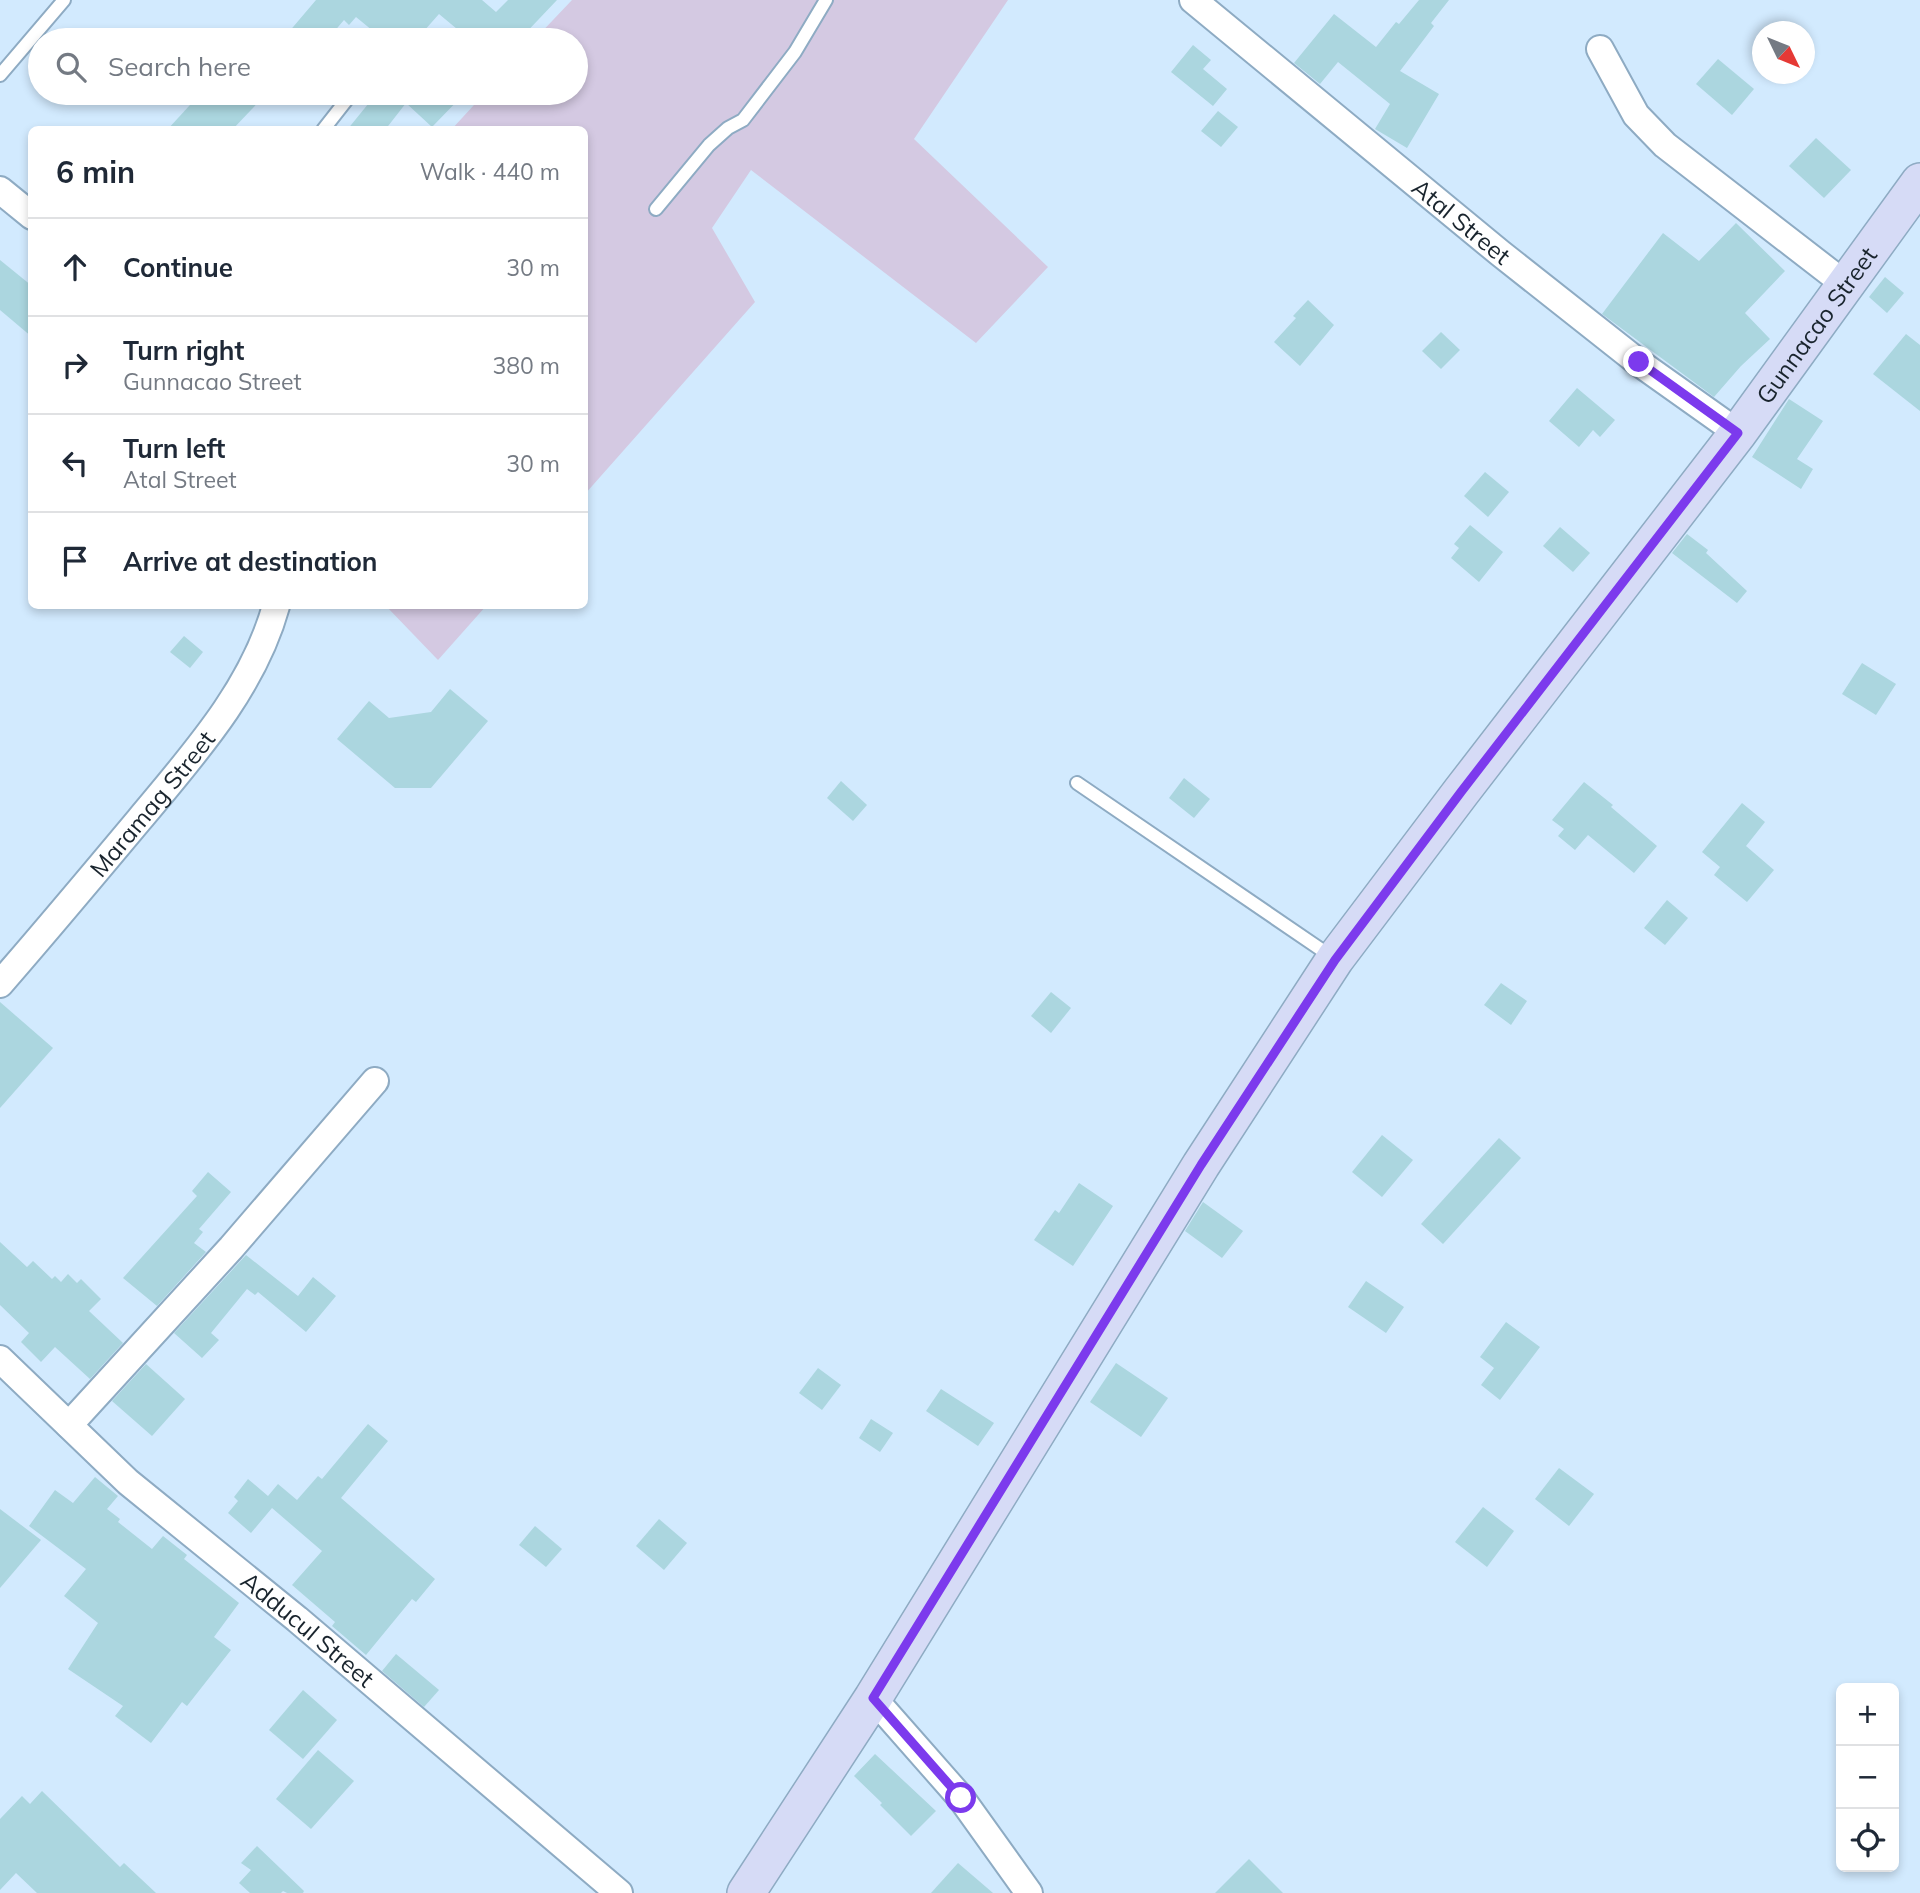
<!DOCTYPE html>
<html lang="en">
<head>
<meta charset="utf-8">
<style>
	body { margin:0; font-family:Mulish,sans-serif; background:#f2f2f3; color:#1f2937 }
	.controls { position:absolute; right:21px; bottom:21px; display:grid; overflow:hidden; border-radius:10px; box-shadow:0 4px 10px #0003 }
	.controls button { width:63px; height:63px; display:grid; place-items:center; padding:0; border:0; border-bottom:2px solid #e0e1e3; background:#fff; color:#1f2937; font:35px sans-serif }
	.compass { position:absolute; left:1752px; top:21px; width:63px; height:63px; border-radius:50%; background:#fff; box-shadow:0 4px 10px #0003; rotate:133deg }
	.stop { position:absolute; width:21px; height:21px; margin:-16px; border:5px solid #7c3aed; border-radius:50%; background:#fff }
	.stop.end { background:#7c3aed; border-color:#fff; box-shadow:0 2px 7px #0008 }
	.list { margin:0; padding:0; list-style:none }
	h2 { display:flex; justify-content:space-between; align-items:center; height:91px; margin:0; padding:0 28px; font-size:30px }
	h2 small { font-size:23px; font-weight:400; color:#747a83 }
	.list li { display:grid; grid-template-columns:46px 1fr auto; gap:21px; align-items:center; box-sizing:border-box; height:98px; padding:0 28px; border-top:2px solid #e0e1e3 }
	.list b { display:block; font-size:26px; white-space:nowrap }
	.list p { margin:0; font-size:23px; white-space:nowrap; color:#747a83 }
	.list em { font-size:23px; font-style:normal; color:#747a83 }
	.icon { flex:none; width:38px; height:38px; fill:none; stroke:currentColor; stroke-width:2; stroke-linecap:round; stroke-linejoin:round }
	.map { position:relative; flex:none; width:1920px; height:1893px; overflow:hidden }
	.search { position:absolute; background:#fff; box-shadow:0 4px 10px #0003; left:28px; top:28px; width:560px; height:77px; display:flex; align-items:center; gap:18px; box-sizing:border-box; padding:0 24px; border-radius:38px; color:#747a83; font-size:26px }
	.panel { position:absolute; background:#fff; box-shadow:0 4px 10px #0003; left:28px; top:126px; width:560px; height:483px; border-radius:10px }
	.map>svg:first-child { display:block }
	.green { fill:#d4c9e2 }
	.building { fill:#abd6df }
	.lines { fill:none; stroke-linecap:round; stroke-linejoin:round }
	.lane-casing { stroke:#8eabc3; stroke-width:16 }
	.street-casing { stroke:#8eabc3; stroke-width:30 }
	.secondary-casing { stroke:#8eabc3; stroke-width:40 }
	.lane { stroke:#fff; stroke-width:12 }
	.street { stroke:#fff; stroke-width:26 }
	.secondary { stroke:#d6dbf6; stroke-width:37 }
	.route { stroke:#7c3aed; stroke-width:9 }
	.labels { text-anchor:middle; dominant-baseline:central; stroke-width:6; stroke-linejoin:round; paint-order:stroke }
	.street-label { font-size:24px; fill:#19242d; stroke:#eef4fa }
</style>
</head>
<body>
<div class="map">
<svg width="1920" height="1893" viewBox="0 0 1920 1893">
	<rect width="100%" height="100%" fill="#d2eafe"/>
	<g class="green">
		<path d="M572,0h436l-94,139 134,128 -72,76 -225,-173 -39,58 43,74 -170,192 -1,-364h-133l34,-37h91v-53h-42z"/>
		<path d="M386,606h100l-48,54z"/>
	</g>
	<g class="building">
		<path d="M316,0h166l14,12 12,-12h49l-38,40h-41l-12,-10 -3,4 -24,-20 -23,26h-32l-28,-23 -7,8 -5,-5 -17,20h-45z"/>
		<path d="M1419,0h30l-18,23 3,3 -34,45 39,23 -32,54 -32,-19 15,-25 -52,-42 -18,22 -26,-21 40,-49 42,33 20,-25 3,2z"/>
		<path d="M1193,45l18,15 -8,9 24,20 -14,17 -42,-34z"/>
		<path d="M1718,59l36,30 -22,26 -36,-31z"/>
		<path d="M201,93h66l-35,37h-65z"/>
		<path d="M377,93h88l-33,34 -26,-24 -21,27h-38z"/>
		<path d="M1218,111l20,16 -17,20 -20,-16z"/>
		<path d="M1816,138l35,32 -27,28 -35,-32z"/>
		<path d="M1736,223l49,48 -40,42 25,26 -29,27 -27,31 -112,-83 61,-81 36,28z"/>
		<path d="M0,260l32,26v51l-32,-27z"/>
		<path d="M1885,277l19,16 -17,20 -18,-16z"/>
		<path d="M1308,300l26,25 -34,41 -26,-24 22,-24 -3,-2z"/>
		<path d="M1441,332l19,18 -19,19 -19,-18z"/>
		<path d="M1906,334l14,11v66l-47,-37z"/>
		<path d="M1577,388l38,32 -15,17 -7,-7 -14,17 -30,-26z"/>
		<path d="M1789,399l34,22 -26,38 16,10 -12,20 -49,-32z"/>
		<path d="M1485,472l24,20 -21,25 -24,-21z"/>
		<path d="M1470,525l33,27 -24,30 -28,-24 8,-10 -5,-4z"/>
		<path d="M1560,527l30,26 -17,19 -30,-26z"/>
		<path d="M1687,534l21,16 -2,3 41,38 -10,12 -65,-50z"/>
		<path d="M184,636l19,16 -13,16 -20,-16z"/>
		<path d="M1862,663l34,21 -20,31 -34,-21z"/>
		<path d="M450,689l38,32 -57,67h-36l-58,-49 32,-38 20,17 42,-6z"/>
		<path d="M1184,778l26,21 -16,19 -25,-20z"/>
		<path d="M841,781l26,24 -14,16 -26,-23z"/>
		<path d="M1584,782l29,23 -2,2 46,39 -23,27 -46,-38 -13,15 -17,-14 6,-7 -12,-9z"/>
		<path d="M1742,803l23,19 -19,24 28,24 -27,32 -33,-27 6,-8 -18,-15z"/>
		<path d="M1667,900l21,18 -23,27 -21,-17z"/>
		<path d="M1501,983l26,18 -16,24 -27,-20z"/>
		<path d="M1051,992l20,16 -20,25 -20,-17z"/>
		<path d="M0,1002l53,46 -53,60z"/>
		<path d="M1382,1135l31,25 -31,37 -30,-25z"/>
		<path d="M1499,1138l22,20 -78,86 -22,-20z"/>
		<path d="M208,1172l23,20 -32,37 4,3 -9,11 12,9 -49,54 -34,-28 74,-82 -5,-5z"/>
		<path d="M1079,1183l34,23 -40,60 -39,-26 21,-30 4,3z"/>
		<path d="M1203,1202l40,29 -21,27 -37,-27z"/>
		<path d="M0,1242l27,25 6,-6 19,18 3,-3 6,6 7,-8 9,9 4,-4 20,20 -12,12 34,32 -33,36 -35,-32 -14,15 -20,-20 8,-9 -29,-28z"/>
		<path d="M246,1255l52,41 15,-19 23,19 -30,36 -48,-40 -3,3 -8,-6 -36,44 8,7 -17,18 -28,-25z"/>
		<path d="M1366,1281l38,26 -18,26 -38,-26z"/>
		<path d="M1506,1322l34,25 -40,53 -19,-15 13,-17 -14,-11z"/>
		<path d="M1116,1363l52,35 -27,39 -51,-35z"/>
		<path d="M146,1364l39,35 -33,37 -40,-35z"/>
		<path d="M818,1368l23,17 -19,25 -23,-17z"/>
		<path d="M941,1389l53,34 -16,23 -52,-35z"/>
		<path d="M871,1419l22,14 -13,19 -21,-14z"/>
		<path d="M368,1424l20,17 -47,57 94,81 -19,23 -4,-3 -46,56 -34,-29 3,-4 -43,-37 30,-34 -50,-43 -21,25 -23,-20 10,-12 -4,-4 14,-18 20,17 10,-12 19,16 21,-24 4,3z"/>
		<path d="M1559,1468l35,26 -25,32 -34,-27z"/>
		<path d="M95,1477l23,19 -11,13 13,10 -2,3 34,27 11,-13 24,19 -3,4 55,44 -25,34 17,13 -44,56 -5,-4 -31,41 -36,-27 8,-10 -55,-37 30,-46 -34,-27 22,-27 -57,-43 26,-36 18,13z"/>
		<path d="M1483,1507l31,24 -27,36 -32,-25z"/>
		<path d="M0,1509l41,31 -41,48z"/>
		<path d="M659,1519l28,24 -23,27 -28,-24z"/>
		<path d="M535,1526l27,23 -16,18 -27,-22z"/>
		<path d="M396,1654l43,36 -15,17 -42,-36z"/>
		<path d="M303,1690l34,30 -34,39 -34,-29z"/>
		<path d="M318,1750l36,31 -43,48 -35,-30z"/>
		<path d="M875,1754l61,57 -25,25 -31,-31 2,-2 -28,-27z"/>
		<path d="M42,1791l78,76 4,-4 32,30h-119l-21,-20 -16,17v-71l22,-23 8,8z"/>
		<path d="M257,1846l47,45 -1,2h-16l-4,-2 -2,2h-31l-11,-10 12,-13 -10,-7z"/>
		<path d="M1249,1859l34,34h-68z"/>
		<path d="M958,1863l35,30h-62z"/>
	</g>
	<g class="lines">
		<defs>
			<g id="lane">
				<path d="M0,75l64,-75"/>
				<path d="M323,130l29,-37"/>
				<path d="M656,209l53,-64 19,-17 15,-8 52,-68 31,-52"/>
				<path d="M1077,783l255,174"/>
			</g>
			<g id="street">
				<path id="s1" d="M1193,0l307,253 138,109 100,71"/>
				<path d="M1600,49l36,66 29,30 181,140"/>
				<path d="M0,190l32,26"/>
				<path id="s2" d="M0,984c47,-54 93,-109 139,-164 54,-65 114,-131 137,-214"/>
				<path id="s3" d="M0,1359l128,123 169,137 322,274"/>
				<path d="M69,1425l162,-177 144,-167"/>
				<path d="M873,1698l88,100 68,95"/>
			</g>
			<g id="secondary">
				<path id="s4" d="M746,1893l127,-195 328,-533 134,-206 126,-167 277,-359 182,-251"/>
			</g>
		</defs>
		<use href="#lane" class="lane-casing"/>
		<use href="#street" class="street-casing"/>
		<use href="#secondary" class="secondary-casing"/>
		<use href="#lane" class="lane"/>
		<use href="#street" class="street"/>
		<use href="#secondary" class="secondary"/>
	</g>
	<g class="lines">
		<path class="route" d="M961,1798l-88,-100 328,-533 134,-205 126,-168 277,-359 -99,-71"/>
	</g>
	<g class="labels">
		<g class="street-label">
			<text stroke="none"><textPath href="#s1" startOffset="348">Atal Street</textPath></text>
			<text stroke="none"><textPath href="#s4" startOffset="1900">Gunnacao Street</textPath></text>
			<text stroke="none"><textPath href="#s2" startOffset="236">Maramag Street</textPath></text>
			<text stroke="none"><textPath href="#s3" startOffset="410">Adducul Street</textPath></text>
		</g>
	</g>
</svg>
<div class="controls">
<button>+</button>
<button>−</button>
<button><svg class="icon" aria-label="locate" viewBox="0 0 24 24"><circle cx="12" cy="12" r="6"/><path d="M12 2v4M12 18v4M2 12h4M18 12h4"/></svg></button>
</div>
<svg class="compass" viewBox="-18 -18 36 36"><path d="M0-13l5 13h-10z" fill="#e53935"/><path d="M0 13l5-13h-10z" fill="#747a83"/></svg>
<div class="stop" style="left:961px;top:1798px"></div>
<div class="stop end" style="left:1639px;top:362px"></div>
<div class="search"><svg class="icon" aria-label="search" viewBox="0 0 24 24"><circle cx="10" cy="10" r="6"/><path d="M15 15l6 6"/></svg>Search here</div>
<section class="panel">
<h2>6 min<small>Walk · 440 m</small></h2>
<ul class="list">
<li><svg class="icon" aria-label="ahead" viewBox="0 0 24 24"><path d="M12 20V5M6 11l6-6 6 6"/></svg><div><b>Continue</b></div><em>30 m</em></li>
<li><svg class="icon" aria-label="right" viewBox="0 0 24 24"><path d="M7 20v-9h11M14 6l5 5-5 5"/></svg><div><b>Turn right</b><p>Gunnacao Street</p></div><em>380 m</em></li>
<li><svg class="icon" aria-label="left" viewBox="0 0 24 24"><path d="M17 20v-9H6M10 6l-5 5 5 5"/></svg><div><b>Turn left</b><p>Atal Street</p></div><em>30 m</em></li>
<li><svg class="icon" aria-label="arrive" viewBox="0 0 24 24"><path d="M6 21V4h12l-3 4 3 4H6"/></svg><div><b>Arrive at destination</b></div></li>
</ul>
</section>
</div>
</body>
</html>
